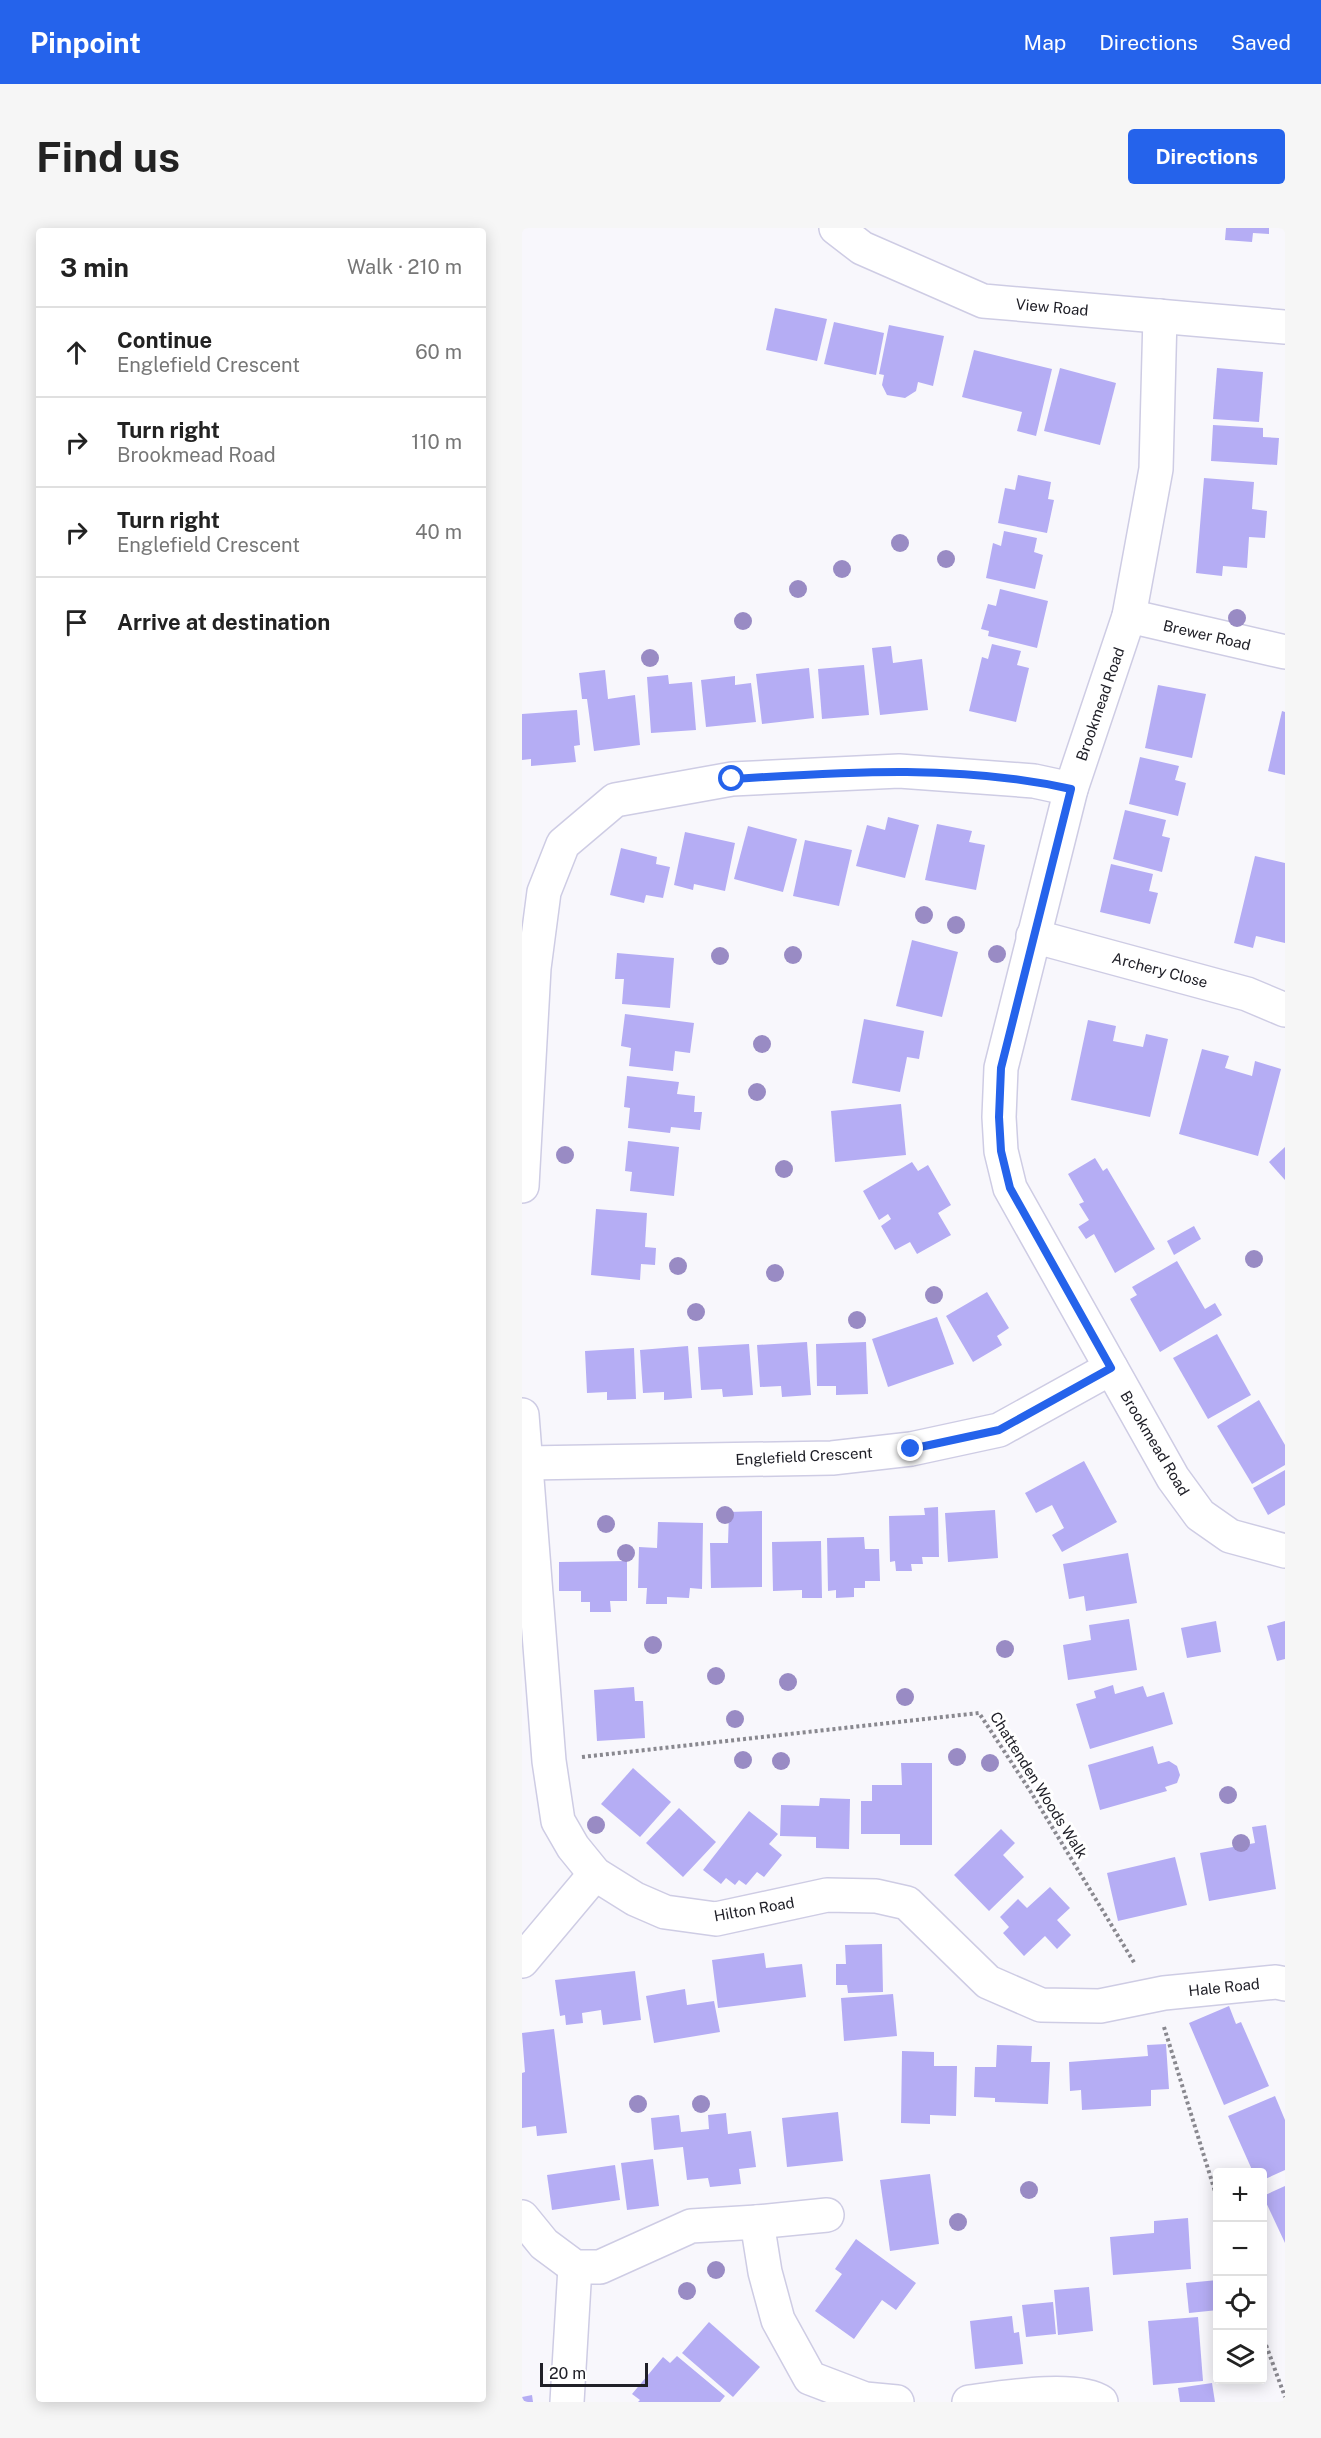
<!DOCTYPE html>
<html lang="en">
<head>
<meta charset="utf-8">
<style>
	body { margin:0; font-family:"Public Sans",sans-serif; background:#f6f6f6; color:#222 }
	.controls { position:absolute; right:18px; bottom:18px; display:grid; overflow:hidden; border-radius:6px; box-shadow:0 3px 15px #0003 }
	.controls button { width:54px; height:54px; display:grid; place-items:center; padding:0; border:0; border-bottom:2px solid #e0e0e0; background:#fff; color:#222; font:30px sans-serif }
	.scale { position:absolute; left:18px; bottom:15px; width:108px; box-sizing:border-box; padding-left:6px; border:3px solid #202028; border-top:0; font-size:16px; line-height:21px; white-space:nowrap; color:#202028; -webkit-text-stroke:4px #fff; paint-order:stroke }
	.stop { position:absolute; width:18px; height:18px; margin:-14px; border:4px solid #2563eb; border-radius:50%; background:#fff }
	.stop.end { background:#2563eb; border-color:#fff; box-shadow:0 2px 6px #0008 }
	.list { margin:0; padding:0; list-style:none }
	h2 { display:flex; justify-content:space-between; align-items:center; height:78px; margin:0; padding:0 24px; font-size:26px }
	h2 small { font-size:20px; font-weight:400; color:#767676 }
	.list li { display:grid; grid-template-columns:39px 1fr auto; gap:18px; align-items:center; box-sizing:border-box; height:90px; padding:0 24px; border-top:2px solid #e0e0e0 }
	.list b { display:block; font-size:22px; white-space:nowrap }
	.list p { margin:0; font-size:20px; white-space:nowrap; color:#767676 }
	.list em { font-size:20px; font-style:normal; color:#767676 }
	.icon { flex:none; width:33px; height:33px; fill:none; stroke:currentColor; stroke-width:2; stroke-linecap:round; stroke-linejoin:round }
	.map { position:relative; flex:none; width:763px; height:2174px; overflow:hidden; border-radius:6px }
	header { display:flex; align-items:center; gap:36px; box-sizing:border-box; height:84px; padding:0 30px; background:#2563eb; color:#fff }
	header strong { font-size:28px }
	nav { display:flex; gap:33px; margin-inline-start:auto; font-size:21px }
	.intro { display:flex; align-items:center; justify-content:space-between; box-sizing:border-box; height:144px; padding:0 36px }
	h1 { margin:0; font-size:42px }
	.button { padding:15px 27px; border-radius:6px; background:#2563eb; color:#fff; font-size:21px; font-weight:700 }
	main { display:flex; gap:36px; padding:0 36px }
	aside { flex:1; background:#fff; border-radius:6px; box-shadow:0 3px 15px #0003 }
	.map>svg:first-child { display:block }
	.building { fill:#b5adf4 }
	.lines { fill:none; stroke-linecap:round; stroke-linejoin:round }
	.street-casing { stroke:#cecce4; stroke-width:36 }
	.secondary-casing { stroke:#cecce4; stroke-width:36 }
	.path { stroke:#89888f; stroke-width:4; stroke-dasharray:3 3; stroke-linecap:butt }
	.street { stroke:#fff; stroke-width:33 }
	.secondary { stroke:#fff; stroke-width:33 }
	.tree { fill:#998bc4 }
	.route { stroke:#2563eb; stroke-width:8 }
	.labels { text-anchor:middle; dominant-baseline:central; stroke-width:6; stroke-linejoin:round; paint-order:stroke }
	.street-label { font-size:15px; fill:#202028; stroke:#fff }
</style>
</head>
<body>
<header>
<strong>Pinpoint</strong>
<nav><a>Map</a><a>Directions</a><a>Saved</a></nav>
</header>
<div class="intro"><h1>Find us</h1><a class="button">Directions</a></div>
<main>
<aside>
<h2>3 min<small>Walk · 210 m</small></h2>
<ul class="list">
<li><svg class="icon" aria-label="ahead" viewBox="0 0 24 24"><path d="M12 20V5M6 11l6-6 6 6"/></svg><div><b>Continue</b><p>Englefield Crescent</p></div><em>60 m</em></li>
<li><svg class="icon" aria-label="right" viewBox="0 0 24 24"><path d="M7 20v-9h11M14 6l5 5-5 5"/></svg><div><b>Turn right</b><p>Brookmead Road</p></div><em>110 m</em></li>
<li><svg class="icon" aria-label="right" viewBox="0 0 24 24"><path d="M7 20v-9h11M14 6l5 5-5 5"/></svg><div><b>Turn right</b><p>Englefield Crescent</p></div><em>40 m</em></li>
<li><svg class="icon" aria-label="arrive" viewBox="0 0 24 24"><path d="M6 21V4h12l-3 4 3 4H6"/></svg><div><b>Arrive at destination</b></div></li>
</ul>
</aside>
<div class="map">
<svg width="763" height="2174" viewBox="0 0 763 2174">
	<rect width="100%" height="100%" fill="#f8f7fc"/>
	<g class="building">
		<path d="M704,0h43v6l-16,-1 -1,9 -27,-2z"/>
		<path d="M253,80l52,11 -10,42 -51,-11z"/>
		<path d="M312,94l50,11 -8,42 -52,-11z"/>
		<path d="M367,97l55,11 -11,50 -15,-4 -2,9 -11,7 -18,-3 -5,-10 2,-10 -5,-1z"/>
		<path d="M452,122l78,19 -16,67 -19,-5 5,-19 -60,-15z"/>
		<path d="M538,140l56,15 -16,62 -56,-14z"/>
		<path d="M695,140l46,4 -4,50 -46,-3z"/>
		<path d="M691,197l50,3v9l16,1 -2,27 -66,-4z"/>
		<path d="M496,247l33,7 -3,17 6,1 -7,33 -49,-10 7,-35 10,2z"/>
		<path d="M682,250l50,4 -2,27 15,2 -2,27 -16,-1 -2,31 -24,-2 -1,10 -26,-3z"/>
		<path d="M482,303l33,7 -3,14 9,3 -8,34 -49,-11 7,-35 8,3z"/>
		<path d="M478,361l48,12 -11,47 -49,-12 1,-5 -8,-2 7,-25 8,2z"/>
		<path d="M470,416l29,7 -4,14 12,3 -13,54 -47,-11 13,-54 6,2z"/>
		<path d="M369,418l2,17 29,-4 6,51 -48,5 -8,-67z"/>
		<path d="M342,437l5,50 -47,4 -4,-50z"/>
		<path d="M287,440l5,50 -52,6 -6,-50z"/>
		<path d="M83,442l3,29 27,-4 5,50 -46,6 -7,-52h-5l-3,-26z"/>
		<path d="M146,447l1,9 23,-2 4,48 -45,3 -4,-56z"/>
		<path d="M213,448v9l16,-2 5,39 -50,5 -5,-47z"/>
		<path d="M636,457l48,9 -14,64 -47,-10z"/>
		<path d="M55,482l3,35 -6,1 2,16 -45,4v-7l-9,1v-46z"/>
		<path d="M760,483l3,1v63l-17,-4z"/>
		<path d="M618,529l39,9 -4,14 11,3 -8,33 -49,-12z"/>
		<path d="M603,582l41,10 -4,16 8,2 -8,34 -49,-13z"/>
		<path d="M366,589l31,8 -14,53 -49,-12 11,-41 18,5z"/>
		<path d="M415,596l35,7 -3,11 16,3 -9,45 -51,-10z"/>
		<path d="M226,598l49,13 -14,53 -49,-13z"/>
		<path d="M163,604l50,11 -10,48 -31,-7 -1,6 -19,-5z"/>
		<path d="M283,612l47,10 -13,56 -46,-10z"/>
		<path d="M99,620l36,9 -1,7 14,3 -7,31 -17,-3 -2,8 -34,-8z"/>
		<path d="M733,628l30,7v80l-29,-7 -3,12 -19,-5z"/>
		<path d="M589,636l42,10 -4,17 9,2 -8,31 -50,-12z"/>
		<path d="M390,712l46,12 -16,65 -46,-11z"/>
		<path d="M95,725l57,5 -4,50 -48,-4 2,-25h-9z"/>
		<path d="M103,786l69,9 -4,30 -15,-2 -2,20 -44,-5 2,-18 -10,-2z"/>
		<path d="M342,791l60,12 -5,28 -12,-2 -7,35 -48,-9z"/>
		<path d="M566,792l28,6 -3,15 30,6 3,-13 22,5 -18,78 -79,-17z"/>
		<path d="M680,821l27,7 -4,12 27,8 3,-15 26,8 -23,87 -79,-22z"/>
		<path d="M105,848l52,6 -2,12 18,2 -1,16h8l-2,18 -29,-3 -1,6 -42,-5 2,-20 -6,-1z"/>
		<path d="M379,876l5,51 -71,7 -4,-51z"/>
		<path d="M106,913l51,6 -5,49 -44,-5 2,-19 -7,-1z"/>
		<path d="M763,919v33l-16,-18z"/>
		<path d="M573,930l8,13 4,-3 48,81 -40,24 -21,-39 -8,5 -8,-12 11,-7 -10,-16 5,-2 -16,-28z"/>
		<path d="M390,934l6,9 10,-6 23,40 -13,8 13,22 -34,19 -7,-12 -15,8 -14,-24 10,-7 -3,-5 -9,6 -16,-29z"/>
		<path d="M74,981l51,4 -2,34 11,1 -1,17 -14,-1 -1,16 -49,-5z"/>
		<path d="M672,998l7,13 -27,16 -7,-14z"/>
		<path d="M655,1033l28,48 10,-6 7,12 -62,37 -30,-53 7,-4 -5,-8z"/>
		<path d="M465,1064l22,36 -12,8 5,9 -29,17 -27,-46z"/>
		<path d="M415,1089l17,47 -66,23 -16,-48z"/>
		<path d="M695,1106l34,61 -43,24 -35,-61z"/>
		<path d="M285,1114l4,53 -29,2 -1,-11 -21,1 -3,-42z"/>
		<path d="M344,1114l2,52 -32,1v-9h-19l-1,-42z"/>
		<path d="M227,1116l4,51 -30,2 -1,-8 -21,1 -3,-43z"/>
		<path d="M166,1118l4,52 -28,2v-8l-21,1 -3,-43z"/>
		<path d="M112,1120l2,51 -29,1v-8l-20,1 -2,-42z"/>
		<path d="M737,1172l26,45v20l-33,19 -35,-58z"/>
		<path d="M562,1233l33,61 -55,30 -10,-17 12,-7 -12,-23 -16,8 -11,-20z"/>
		<path d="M763,1242v35l-17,10 -15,-27z"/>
		<path d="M416,1279l1,50h-17l1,7h-12l1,7h-16l-1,-10 -5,1 -1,-46 36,-1 -1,-7z"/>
		<path d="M473,1282l3,48 -50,4 -3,-49z"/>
		<path d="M240,1283v76l-51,1 -1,-45h18l1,-31z"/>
		<path d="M136,1294l45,1 -1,66 -12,-1 -1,10 -22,-1v7h-21l1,-16h-9l1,-41 18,1z"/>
		<path d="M342,1309l1,12h14l1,32h-15v7h-11v9l-18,1v-8l-8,1 -1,-53z"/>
		<path d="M299,1313l1,57h-20v-8l-29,1 -1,-49z"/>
		<path d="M606,1325l9,50 -51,8 -2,-15 -15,3 -6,-35z"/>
		<path d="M105,1333v40h-17l1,11h-21v-10h-9v-11h-22v-29z"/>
		<path d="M607,1391l8,51 -69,10 -5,-35 28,-5 -2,-15z"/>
		<path d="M694,1393l5,31 -34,6 -6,-30z"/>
		<path d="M763,1393v38l-8,2 -10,-35z"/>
		<path d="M591,1457l2,9 28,-8 4,11 17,-5 9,32 -83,25 -14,-45 20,-6 -2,-7z"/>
		<path d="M112,1459l1,14h8l2,37 -48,3 -3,-51z"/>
		<path d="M631,1518l5,18 11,-3 8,5 3,9 -3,8 -12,4 2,4 -67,19 -12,-45z"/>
		<path d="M379,1535h31v82h-32v-11h-39v-33h11v-16h30z"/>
		<path d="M111,1540l38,34 -31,35 -39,-33z"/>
		<path d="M298,1570l30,1 -1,50 -33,-1v-11l-36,-1 1,-31 38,1z"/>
		<path d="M157,1580l37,34 -33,35 -37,-34z"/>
		<path d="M227,1583l29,23 -9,10 13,11 -18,22 -7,-5 -11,13 -7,-5 -4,5 -9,-7 -5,6 -18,-14z"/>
		<path d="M744,1597l10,64 -67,12 -9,-48 55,-10 -3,-16z"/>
		<path d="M479,1601l14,14 -12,12 21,22 -35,34 -35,-36z"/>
		<path d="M653,1629l12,48 -69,16 -11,-48z"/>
		<path d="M528,1659l20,21 -13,12 14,15 -14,14 -12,-13 -21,20 -21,-23 6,-6 -9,-10 18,-18 9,9z"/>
		<path d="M360,1716l1,48 -35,1 -1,-8h-11v-21h10l-1,-19z"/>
		<path d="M242,1725l2,15 36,-4 4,33 -88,11 -6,-48z"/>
		<path d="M113,1743l6,49 -38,5 -2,-15 -19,3 1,10 -17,2 -1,-10 -5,1 -5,-36z"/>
		<path d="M163,1761l2,16 27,-4 6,31 -66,11 -8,-47z"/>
		<path d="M371,1766l4,42 -53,5 -3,-43z"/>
		<path d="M707,1778l7,18 5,-2 28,64 -45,19 -35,-82z"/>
		<path d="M32,1801l13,104 -30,3 -1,-10 -14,2v-55l3,-1 -3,-39z"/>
		<path d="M644,1816l3,45 -18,1v16l-69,4 -1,-20 -11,1 -1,-29 79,-6 -1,-11z"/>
		<path d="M475,1817l35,1 -1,16h19l-2,42 -53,-2v-4l-21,-1 1,-30h21z"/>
		<path d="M380,1823l32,1v14h23l-1,50 -26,-1v9l-29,-1z"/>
		<path d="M753,1868l10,24v50l-22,10v-8h-10l-25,-56z"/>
		<path d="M316,1884l5,49 -56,6 -5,-49z"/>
		<path d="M204,1885l2,21 23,-3 5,36 -17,2 2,15 -31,3 -2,-9 -21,2 -4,-33 -29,3 -3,-32 28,-3 2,17 28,-3 -1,-14z"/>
		<path d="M131,1931l6,47 -32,4 -6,-47z"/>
		<path d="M93,1937l5,35 -68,10 -5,-35z"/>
		<path d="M408,1946l9,70 -49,7 -10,-71z"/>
		<path d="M763,1958v57l-22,-47z"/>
		<path d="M666,1990l3,51 -78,6 -3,-38 44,-4v-12z"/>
		<path d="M334,2011l60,44 -20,27 -14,-10 -28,39 -39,-28 27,-37 -7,-5z"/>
		<path d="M696,2052v30l-29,3 -3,-30z"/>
		<path d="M567,2059l4,44 -35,4 -4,-45z"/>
		<path d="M531,2074l3,32 -30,3 -4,-32z"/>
		<path d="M490,2088l2,17 5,-1 4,32 -48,5 -5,-48z"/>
		<path d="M676,2089l5,64 -50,4 -5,-64z"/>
		<path d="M187,2094l51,45 -27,30 -51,-44z"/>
		<path d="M155,2128l48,40 -5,6h-82l2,-2 -8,-6 31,-37 7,6z"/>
		<path d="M690,2155l3,19h-35l-2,-14z"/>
		<path d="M10,2167l1,7h-11v-5z"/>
	</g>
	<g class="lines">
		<defs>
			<g id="street">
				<path d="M638,88l-4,153 -27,147 -58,173 -70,279 -2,49 2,34 9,37 163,290 27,37 30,21 55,15"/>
				<path d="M607,388l156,36"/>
				<path d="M511,708l214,58 38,16"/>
				<path d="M0,958l12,-218 10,-76 19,-48 52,-44 117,-21 167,-8 135,10 37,8"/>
				<path d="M0,1187l27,346 9,60 15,26 22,27 40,25 30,13 51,7 111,-24 49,1 31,7 81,79 53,23 59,1 64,-13 112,-11 9,2"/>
				<path d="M5,1235l305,-5 79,-9 88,-19 112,-62"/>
				<path d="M0,1733l73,-87"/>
				<path d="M0,1989l22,27 31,23h25l91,-41 66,-4 8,50 13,48 32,58 55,21 32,3"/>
				<path d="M235,1994l70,-7"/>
				<path d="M45,2174l8,-135"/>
				<path d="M447,2174c31,-4 108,-17 132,0"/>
			</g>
			<path id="secondary" d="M314,0l26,20 121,53 302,26"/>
		</defs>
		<use href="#street" class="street-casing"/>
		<use href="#secondary" class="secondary-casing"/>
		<g class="path">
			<path d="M60,1529l397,-44 50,76 106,175"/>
			<path d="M642,1799l54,174"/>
			<path d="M740,2106l23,63"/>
		</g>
		<use href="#street" class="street"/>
		<use href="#secondary" class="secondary"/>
	</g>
	<g class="tree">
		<circle cx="378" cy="315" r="9"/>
		<circle cx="424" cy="331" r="9"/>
		<circle cx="320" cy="341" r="9"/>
		<circle cx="276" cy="361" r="9"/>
		<circle cx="715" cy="390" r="9"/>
		<circle cx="221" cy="393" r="9"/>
		<circle cx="128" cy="430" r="9"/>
		<circle cx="402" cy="687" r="9"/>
		<circle cx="434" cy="697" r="9"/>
		<circle cx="475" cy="726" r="9"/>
		<circle cx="271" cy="727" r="9"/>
		<circle cx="198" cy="728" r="9"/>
		<circle cx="240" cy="816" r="9"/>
		<circle cx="235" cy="864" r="9"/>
		<circle cx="43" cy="927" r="9"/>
		<circle cx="262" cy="941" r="9"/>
		<circle cx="732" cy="1031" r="9"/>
		<circle cx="156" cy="1038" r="9"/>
		<circle cx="253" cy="1045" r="9"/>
		<circle cx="412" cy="1067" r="9"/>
		<circle cx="174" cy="1084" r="9"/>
		<circle cx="335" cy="1092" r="9"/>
		<circle cx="203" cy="1287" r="9"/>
		<circle cx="84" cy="1296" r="9"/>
		<circle cx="104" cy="1325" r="9"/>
		<circle cx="131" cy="1417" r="9"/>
		<circle cx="483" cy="1421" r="9"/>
		<circle cx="194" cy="1448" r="9"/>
		<circle cx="266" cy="1454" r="9"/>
		<circle cx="383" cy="1469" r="9"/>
		<circle cx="213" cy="1491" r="9"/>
		<circle cx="435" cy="1529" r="9"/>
		<circle cx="221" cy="1532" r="9"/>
		<circle cx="259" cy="1533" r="9"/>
		<circle cx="468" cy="1535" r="9"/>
		<circle cx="706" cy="1567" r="9"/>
		<circle cx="74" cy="1597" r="9"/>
		<circle cx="719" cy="1615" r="9"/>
		<circle cx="116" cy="1876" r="9"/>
		<circle cx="179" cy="1876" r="9"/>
		<circle cx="507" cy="1962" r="9"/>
		<circle cx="436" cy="1994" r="9"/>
		<circle cx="194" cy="2042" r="9"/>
		<circle cx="165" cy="2063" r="9"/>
	</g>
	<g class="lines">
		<path class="route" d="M210,551c113,-7 227,-15 339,10l-70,279 -2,49 2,34 9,37 101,180 -112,62 -88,19"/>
	</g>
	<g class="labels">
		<g class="street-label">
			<text transform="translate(530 79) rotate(5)">View Road</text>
			<text transform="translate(685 407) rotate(13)">Brewer Road</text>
			<text transform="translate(578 476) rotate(-71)">Brookmead Road</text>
			<text transform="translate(638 742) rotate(15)">Archery Close</text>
			<text transform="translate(633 1215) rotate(59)">Brookmead Road</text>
			<text transform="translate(282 1228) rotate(-3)">Englefield Crescent</text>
			<text transform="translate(517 1557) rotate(58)">Chattenden Woods Walk</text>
			<text transform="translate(232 1681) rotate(-10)">Hilton Road</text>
			<text transform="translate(702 1759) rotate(-6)">Hale Road</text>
		</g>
	</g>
</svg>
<div class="controls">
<button>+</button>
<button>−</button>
<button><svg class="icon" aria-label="locate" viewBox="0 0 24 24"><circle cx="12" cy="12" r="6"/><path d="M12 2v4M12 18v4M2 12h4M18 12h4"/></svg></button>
<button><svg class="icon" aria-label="layers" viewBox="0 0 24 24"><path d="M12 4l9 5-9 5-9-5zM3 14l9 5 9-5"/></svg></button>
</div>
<div class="scale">20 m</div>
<div class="stop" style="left:210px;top:551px"></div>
<div class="stop end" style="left:389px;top:1221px"></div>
</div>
</main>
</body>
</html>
